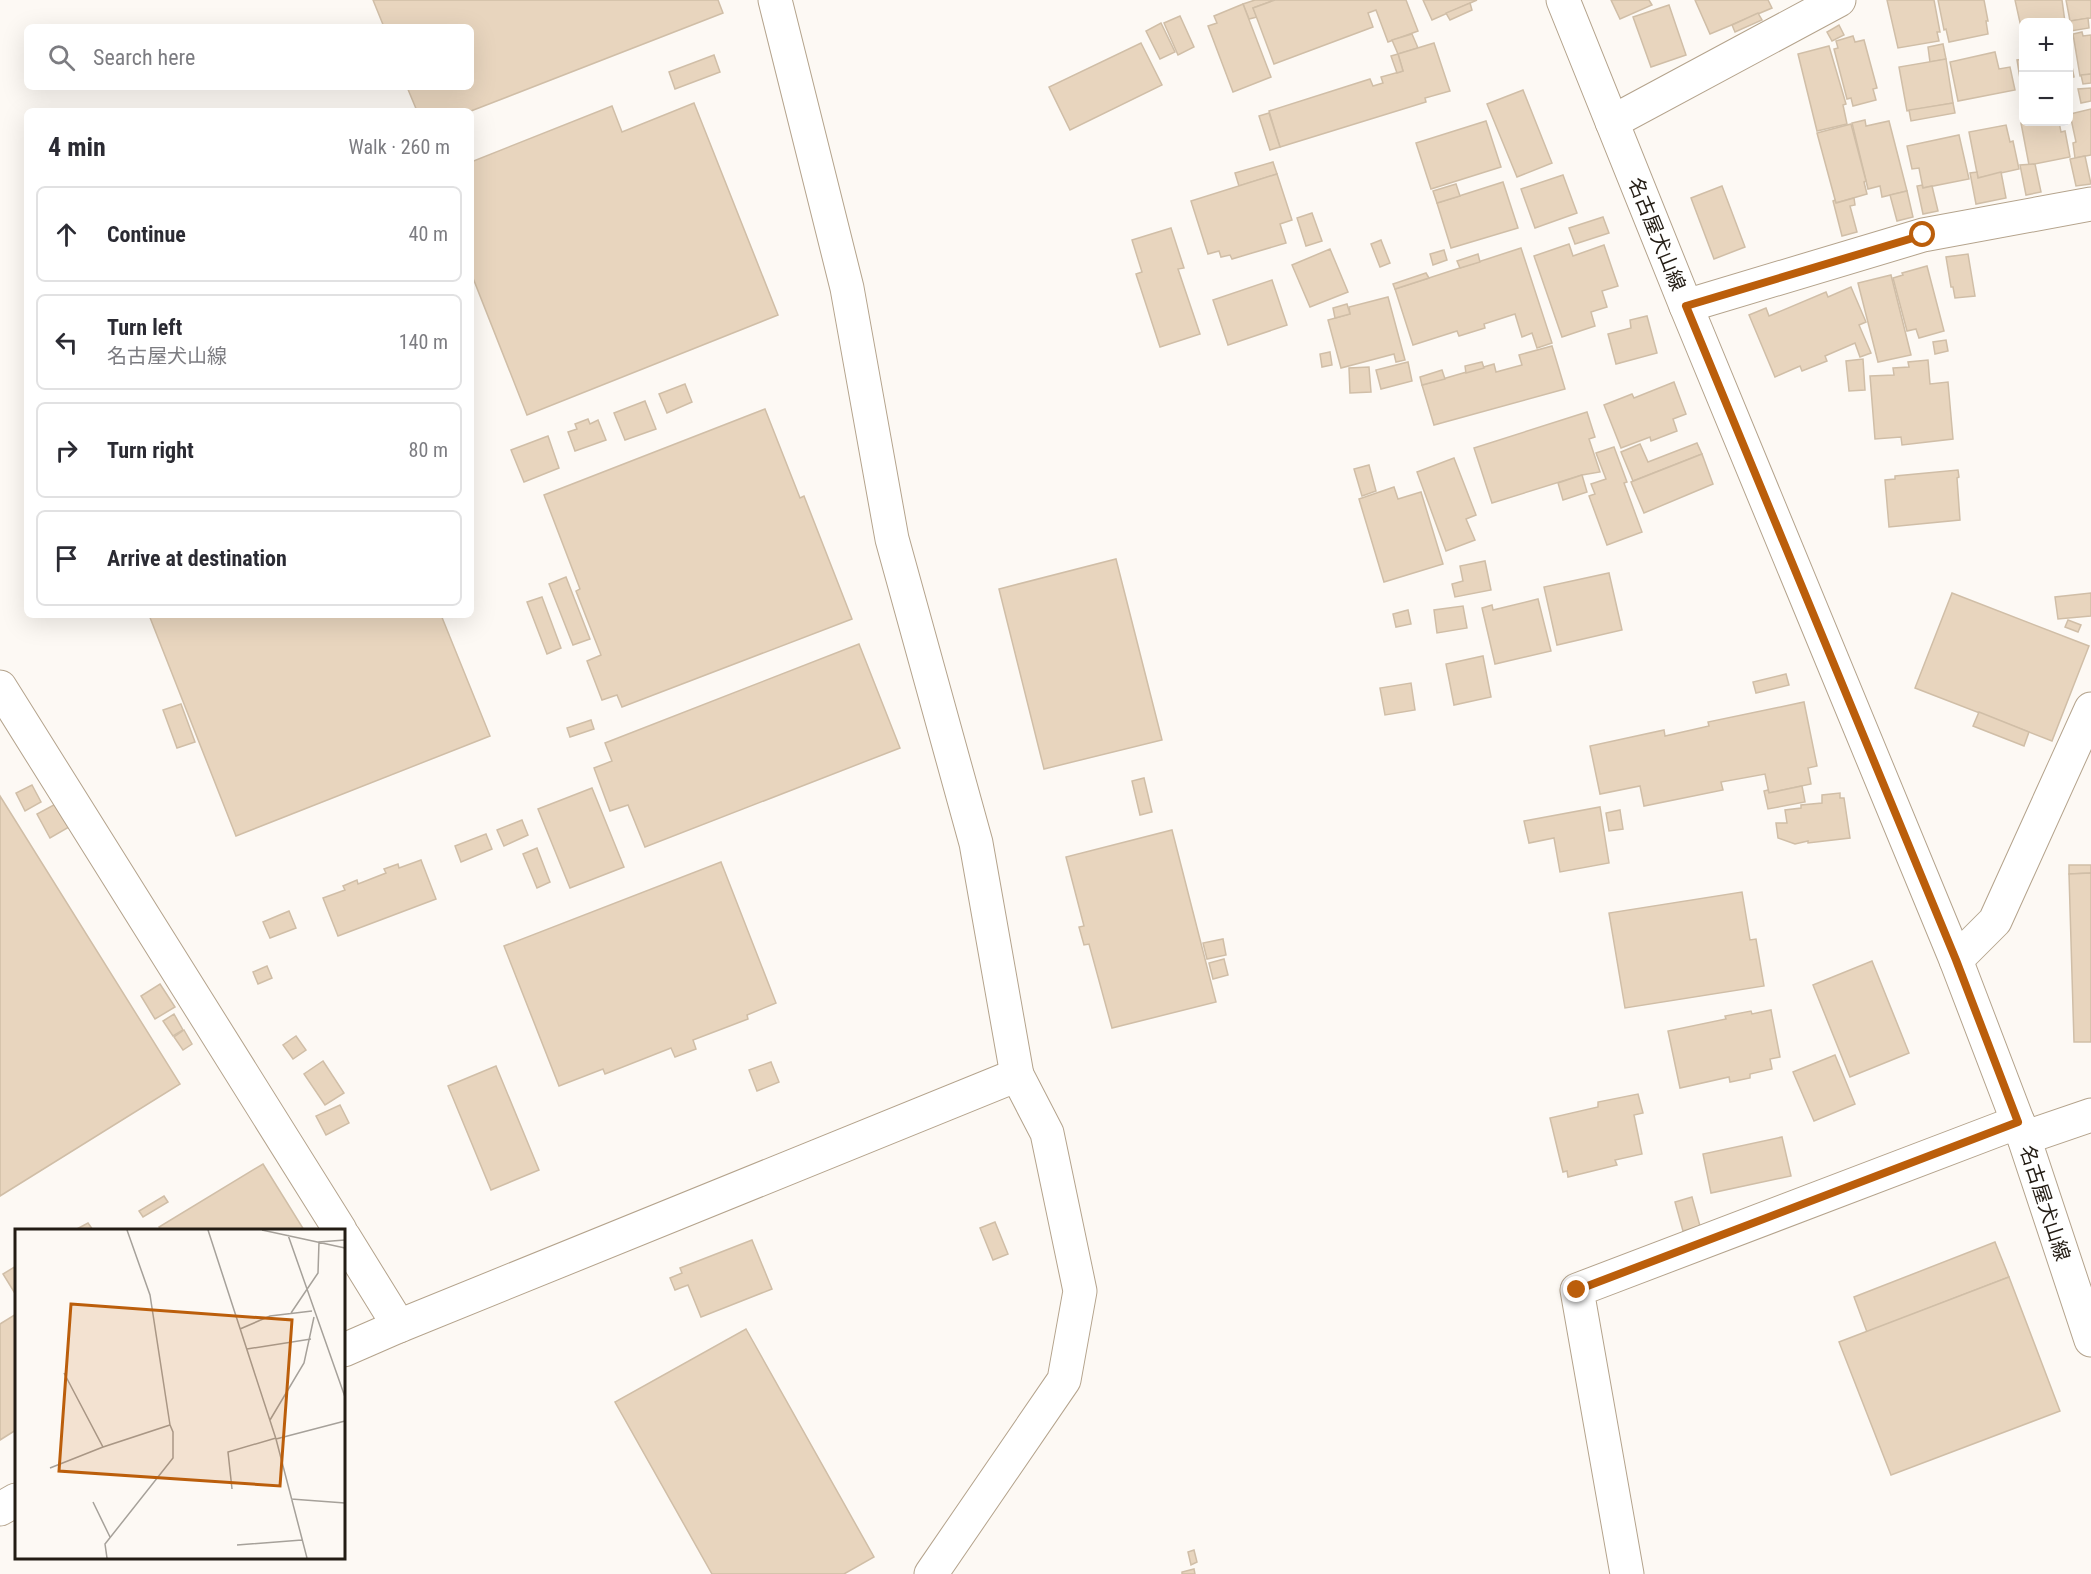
<!DOCTYPE html>
<html lang="en">
<head>
<meta charset="utf-8">
<style>
	body { margin:0; font-family:"Roboto Condensed","Noto Sans JP",sans-serif; background:#f7f7f7; color:#2b2b33 }
	.controls { position:absolute; right:18px; top:18px; display:grid; overflow:hidden; border-radius:9px; box-shadow:0 6px 24px #0002 }
	.controls button { width:54px; height:54px; display:grid; place-items:center; padding:0; border:0; border-bottom:2px solid #e1e1e2; background:#fff; color:#2b2b33; font:30px sans-serif }
	.stop { position:absolute; width:18px; height:18px; margin:-14px; border:4px solid #bb5e0b; border-radius:50%; background:#fff }
	.stop.end { background:#bb5e0b; border-color:#fff; box-shadow:0 2px 6px #0008 }
	.list { margin:0; padding:0; list-style:none }
	h2 { display:flex; justify-content:space-between; align-items:center; height:78px; margin:0; padding:0 24px; font-size:26px }
	h2 small { font-size:20px; font-weight:400; color:#7c7c81 }
	.list li { display:grid; grid-template-columns:39px 1fr auto; gap:18px; align-items:center; box-sizing:border-box; height:96px; margin:0 12px 12px; padding:0 12px; border:2px solid #e1e1e2; border-radius:9px }
	.list b { display:block; font-size:22px; white-space:nowrap }
	.list p { margin:0; font-size:20px; white-space:nowrap; color:#7c7c81 }
	.list em { font-size:20px; font-style:normal; color:#7c7c81 }
	.icon { flex:none; width:33px; height:33px; fill:none; stroke:currentColor; stroke-width:2; stroke-linecap:round; stroke-linejoin:round }
	.map { position:relative; flex:none; width:2091px; height:1574px; overflow:hidden }
	.search { position:absolute; background:#fff; box-shadow:0 6px 24px #0002; left:24px; top:24px; width:450px; height:66px; display:flex; align-items:center; gap:15px; box-sizing:border-box; padding:0 21px; border-radius:9px; color:#7c7c81; font-size:22px }
	.panel { position:absolute; background:#fff; box-shadow:0 6px 24px #0002; left:24px; top:108px; width:450px; height:510px; border-radius:9px }
	.map>svg:first-child { display:block }
	.building { fill:#e8d5be; stroke:#d0bea7; stroke-width:1.5 }
	.lines { fill:none; stroke-linecap:round; stroke-linejoin:round }
	.minor-casing { stroke:#b4a38c; stroke-width:35 }
	.major-casing { stroke:#b4a38c; stroke-width:35 }
	.minor { stroke:#fff; stroke-width:33 }
	.major { stroke:#fff; stroke-width:33 }
	.route { stroke:#bb5e0b; stroke-width:8 }
	.labels { text-anchor:middle; dominant-baseline:central; stroke-width:5; stroke-linejoin:round; paint-order:stroke }
	.street-label { font-size:20px; fill:#231c14; stroke:#fff }
	.inset-road { fill:none; stroke:#a6a19a; stroke-width:1.5 }
	.view { fill:#bb5e0b; fill-opacity:0.15; stroke:#bb5e0b; stroke-width:3 }
	.inset-edge { fill:none; stroke:#231c14; stroke-width:3 }
</style>
</head>
<body>
<div class="map">
<svg width="2091" height="1574" viewBox="0 0 2091 1574">
	<rect width="100%" height="100%" fill="#fdf9f4"/>
	<g class="building">
		<path d="M373,0h345l5,13 -252,98h-54l-10,-24h64v-60h-87z"/>
		<path d="M1255,0h20l-22,8 4,9 -8,2 -6,-15z"/>
		<path d="M1275,0h131l12,31 -30,11 -12,-32 -8,3 5,14 -99,37 -21,-56z"/>
		<path d="M1423,0h54l-45,20z"/>
		<path d="M1611,0h38l3,5 -32,14z"/>
		<path d="M1695,0h73l4,8 -62,26z"/>
		<path d="M1887,0h47l6,32h-3l2,9 -41,7z"/>
		<path d="M1938,0h46l4,21h-2l2,13 -39,8 -3,-13 -2,1z"/>
		<path d="M2015,0h47l3,22h-41v5h-3z"/>
		<path d="M2066,0h25v18l-21,3z"/>
		<path d="M1470,3l2,7 -22,10 -4,-7z"/>
		<path d="M1243,4l28,73 -38,15 -25,-66 9,-3 -3,-7z"/>
		<path d="M1669,5l17,50 -35,12 -18,-50z"/>
		<path d="M1758,13l4,7 -27,12 -3,-7z"/>
		<path d="M1180,16l14,31 -16,8 -14,-32z"/>
		<path d="M2088,18l1,10 -18,3 -1,-10z"/>
		<path d="M1161,23l14,29 -15,7 -14,-28z"/>
		<path d="M1839,25l5,10 -12,6 -5,-9z"/>
		<path d="M2082,32l1,4 8,-1v39l-11,2 -7,-42z"/>
		<path d="M1412,34l6,14 -20,6 -6,-14z"/>
		<path d="M1853,36l2,6 9,-2 13,48 -4,1 3,11 -23,6 -2,-8 -4,1 -13,-50 4,-1 -2,-7z"/>
		<path d="M1141,43l21,42 -92,45 -21,-43z"/>
		<path d="M1434,43l16,48 -25,7 1,4 -146,45 -11,-36 101,-32 3,7 10,-3 -2,-6 22,-6 -5,-17z"/>
		<path d="M1943,44l3,15 -16,3 -2,-15z"/>
		<path d="M1829,46l17,58 -3,1 4,19 -30,7 -19,-77z"/>
		<path d="M2068,46l6,31 -6,1z"/>
		<path d="M1995,52l4,17 11,-2 5,23 -57,11 -8,-39z"/>
		<path d="M1398,54l5,17 -6,2 -6,-17z"/>
		<path d="M714,55l6,17 -45,17 -6,-17z"/>
		<path d="M1946,59l7,44 -46,8 -8,-44z"/>
		<path d="M2024,59v31l-2,1 -5,-31z"/>
		<path d="M2091,74v9l-8,1 -2,-9z"/>
		<path d="M2091,88v13l-10,2 -3,-14z"/>
		<path d="M1523,90l29,73 -35,14 -30,-73z"/>
		<path d="M694,103l84,212 -251,100 -56,-142v-111l141,-56 10,26z"/>
		<path d="M1953,103l2,10 -44,8 -2,-11z"/>
		<path d="M2091,109v46l-16,3 -2,-15 3,-1 -6,-28z"/>
		<path d="M1269,113l11,34 -10,3 -11,-34z"/>
		<path d="M1865,120l1,6 23,-5 18,70 -25,6 -2,-11 -12,3 -16,-66z"/>
		<path d="M1486,121l15,46 -70,22 -15,-46z"/>
		<path d="M2027,122h32l2,10 4,-1 5,26 -41,8 -8,-42z"/>
		<path d="M1851,124l15,57 -2,1 3,12 -31,9 -19,-70z"/>
		<path d="M2006,125l4,17 3,-1 6,28 -41,9 -9,-46z"/>
		<path d="M1959,135l10,44 -46,9 -4,-20 -7,1 -5,-23z"/>
		<path d="M2085,156l6,28 -15,2 -6,-27z"/>
		<path d="M1273,162l4,12 -38,12 -4,-13z"/>
		<path d="M2035,164l6,28 -15,3 -6,-30z"/>
		<path d="M1977,172l1,6 23,-6 5,26 -30,6 -6,-31z"/>
		<path d="M1277,174l15,46 -12,4 6,19 -54,16 -2,-4 -9,2 -2,-6 -11,3 -17,-53z"/>
		<path d="M1563,175l14,38 -42,15 -14,-39z"/>
		<path d="M1503,182l15,46 -67,20 -14,-45z"/>
		<path d="M1456,184l4,12 -23,7 -4,-12z"/>
		<path d="M1922,185l1,3 9,-2 6,25 -15,3 -6,-28z"/>
		<path d="M1722,186l23,61 -31,12 -23,-61z"/>
		<path d="M1907,191l6,26 -16,4 -7,-26z"/>
		<path d="M1854,198l1,7 -5,1 7,26 -15,4 -9,-35 2,-1 1,3z"/>
		<path d="M1312,213l10,28 -16,5 -9,-28z"/>
		<path d="M1603,217l6,16 -34,11 -6,-16z"/>
		<path d="M1171,228l13,40 -6,1 22,65 -40,13 -24,-73 6,-2 -10,-32z"/>
		<path d="M1381,240l9,23 -10,4 -9,-23z"/>
		<path d="M1569,244l4,12 31,-11 14,41 -16,5 5,16 -16,5 4,14 -33,11 -28,-81z"/>
		<path d="M1521,248l31,95 -15,5 -5,-15 -10,4 -7,-23 -31,10 1,4 -26,8 -2,-5 -44,14 -18,-56z"/>
		<path d="M1330,249l18,43 -38,15 -18,-42z"/>
		<path d="M1444,250l3,10 -14,5 -3,-11z"/>
		<path d="M1478,254l2,8 -20,6 -3,-7z"/>
		<path d="M1968,254l7,42 -20,2 -2,-11h-2l-5,-30z"/>
		<path d="M1927,266l17,65 -25,7 -3,-9 -9,2 -14,-53 10,-3 -1,-2z"/>
		<path d="M1426,273l3,5 -34,11 -2,-5z"/>
		<path d="M1891,275l20,80 -33,7 -20,-79z"/>
		<path d="M1272,280l15,45 -59,20 -15,-45z"/>
		<path d="M1851,287l15,35 -7,3 12,28 -11,4 -5,-14 -30,13 2,5 -25,10 -2,-5 -25,11 -26,-62 17,-7 3,8 57,-24 2,5z"/>
		<path d="M1388,297l17,63 -9,2 -2,-8 -53,14 -13,-48 22,-6 -1,-7z"/>
		<path d="M1347,304l3,10 -15,4 -2,-10z"/>
		<path d="M1647,316l10,37 -41,11 -8,-30 23,-6 -1,-8z"/>
		<path d="M1946,340l2,11 -13,3 -2,-12z"/>
		<path d="M1552,346l13,43 -131,36 -12,-40 72,-21 2,8 26,-7 -3,-10z"/>
		<path d="M1330,352l2,13 -10,2 -2,-13z"/>
		<path d="M1863,359l2,31 -16,1 -3,-30z"/>
		<path d="M1928,360l2,24 18,-2 5,57 -51,6 -1,-8 -26,2 -5,-63 24,-1 -1,-7 16,-1 -1,-5z"/>
		<path d="M1408,362l4,19 -31,8 -5,-19z"/>
		<path d="M1482,362l2,6 -18,5 -1,-7z"/>
		<path d="M1369,367l2,25 -21,1 -1,-25z"/>
		<path d="M1442,370l3,9 -23,6 -2,-8z"/>
		<path d="M1674,382l12,32 -13,5 4,12 -26,10 -1,-4 -29,11 -17,-43 28,-11 2,4z"/>
		<path d="M685,384l7,18 -25,11 -8,-19z"/>
		<path d="M645,401l11,28 -31,11 -11,-27z"/>
		<path d="M765,409l35,89 4,-2 48,123 -230,88 -5,-12 -15,5 -15,-39 14,-6 -25,-64 4,-2 -36,-94z"/>
		<path d="M1587,412l8,25 -6,2 11,33 -18,3 -90,28 -18,-55z"/>
		<path d="M588,419l2,5 8,-4 8,20 -31,11 -7,-19 9,-3 -2,-5z"/>
		<path d="M548,436l11,32 -35,14 -13,-32z"/>
		<path d="M1697,443l5,11 -69,27 -12,-29 19,-8 8,18z"/>
		<path d="M1614,447l13,35 -3,1 18,49 -35,13 -18,-49 6,-2 -4,-10 15,-5 -10,-26z"/>
		<path d="M1702,454l11,30 -69,29 -13,-31z"/>
		<path d="M1454,458l22,57 -10,4 9,21 -29,11 -29,-79z"/>
		<path d="M1369,465l7,26 -14,5 -8,-27z"/>
		<path d="M1958,470l1,7 -2,1 3,42 -71,7 -4,-47 10,-1v-3z"/>
		<path d="M1582,475l5,17 -24,8 -5,-17z"/>
		<path d="M1394,487l4,12 23,-7 22,72 -59,18 -25,-83z"/>
		<path d="M1116,559l46,181 -118,29 -45,-180z"/>
		<path d="M1485,561l6,29 -36,7 -3,-13 11,-3 -3,-15z"/>
		<path d="M1609,573l13,57 -65,15 -13,-58z"/>
		<path d="M566,577l24,62 -17,6 -24,-61z"/>
		<path d="M1952,593l137,53 -37,95 -137,-53z"/>
		<path d="M2091,593v23l-33,3 -3,-22z"/>
		<path d="M542,597l19,51 -14,6 -20,-52z"/>
		<path d="M1538,599l13,52 -56,13 -13,-56 10,-3 1,5z"/>
		<path d="M1463,606l4,22 -30,5 -3,-23z"/>
		<path d="M1408,610l3,14 -15,3 -3,-13z"/>
		<path d="M149,615h292l49,121 -254,100z"/>
		<path d="M2068,620l13,5 -3,7 -13,-5z"/>
		<path d="M859,644l41,104 -255,99 -17,-42 -18,6 -16,-43 18,-7 -7,-18z"/>
		<path d="M1483,656l8,41 -37,8 -8,-41z"/>
		<path d="M1786,674l3,11 -33,8 -3,-11z"/>
		<path d="M1411,683l4,27 -30,5 -5,-27z"/>
		<path d="M1804,702l13,64 -9,2 3,16 -42,9 -4,-19 -44,8 2,8 -79,16 -4,-20 -40,8 -10,-48 74,-16 1,6 44,-10 -1,-4z"/>
		<path d="M181,704l14,38 -18,6 -14,-38z"/>
		<path d="M1979,712l50,20 -5,14 -51,-20z"/>
		<path d="M591,720l3,9 -24,8 -3,-9z"/>
		<path d="M1144,778l8,34 -12,3 -8,-34z"/>
		<path d="M32,785l9,17 -16,9 -9,-18z"/>
		<path d="M1802,786l3,16 -37,7 -4,-18 4,-1 1,3z"/>
		<path d="M592,788l32,79 -54,21 -32,-79z"/>
		<path d="M1840,793v5h4l6,40 -42,5v-2l-13,3 -17,-6 -2,-15h11l-2,-13 16,-2v-3l21,-2v-8z"/>
		<path d="M0,796l180,288 -180,112z"/>
		<path d="M63,800l13,23 -26,15 -13,-24z"/>
		<path d="M1600,807l9,56 -49,9 -6,-34 -25,5 -5,-22z"/>
		<path d="M1620,810l3,19 -14,2 -3,-18z"/>
		<path d="M522,820l6,15 -24,11 -7,-16z"/>
		<path d="M1172,830l44,172 -104,26 -23,-84 -5,1 -5,-18 5,-1 -18,-69z"/>
		<path d="M486,834l6,15 -31,13 -6,-16z"/>
		<path d="M537,848l13,34 -13,6 -14,-34z"/>
		<path d="M421,860l15,39 -98,37 -15,-38 22,-8 -2,-4 14,-6 1,4 28,-11 -2,-4 14,-5 1,4z"/>
		<path d="M721,862l55,141 -29,12 1,4 -55,21 3,9 -21,8 -4,-9 -66,26 -2,-5 -44,17 -55,-140z"/>
		<path d="M2069,865h22v8l-22,1z"/>
		<path d="M2091,873v169h-17l-5,-168z"/>
		<path d="M1742,892l8,48 6,-1 8,47 -139,22 -16,-95z"/>
		<path d="M289,911l7,17 -26,10 -7,-16z"/>
		<path d="M1223,939l3,16 -19,4 -4,-16z"/>
		<path d="M1224,959l4,16 -15,4 -4,-16z"/>
		<path d="M1872,961l37,92 -59,24 -37,-92z"/>
		<path d="M267,966l5,12 -14,6 -5,-12z"/>
		<path d="M160,984l15,23 -20,12 -14,-23z"/>
		<path d="M1771,1010l9,47 -10,2 2,10 -22,5v4l-20,4 -1,-5 -49,11 -12,-57 58,-12 -1,-3 26,-5 1,3z"/>
		<path d="M174,1014l9,16 -10,6 -10,-15z"/>
		<path d="M184,1030l8,14 -9,6 -9,-13z"/>
		<path d="M296,1036l10,14 -13,9 -10,-14z"/>
		<path d="M1835,1055l20,49 -41,17 -21,-49z"/>
		<path d="M323,1061l21,32 -19,12 -21,-31z"/>
		<path d="M771,1062l8,20 -22,9 -8,-21z"/>
		<path d="M496,1066l43,104 -48,20 -43,-104z"/>
		<path d="M1638,1094l5,19 -9,2 8,39 -27,6 2,5 -49,12 -1,-6 -4,1 -13,-54 48,-11v-5z"/>
		<path d="M340,1105l9,18 -23,12 -10,-19z"/>
		<path d="M1782,1137l9,39 -80,17 -8,-39z"/>
		<path d="M263,1164l41,66h-143l-2,-3z"/>
		<path d="M164,1196l4,6 -25,15 -4,-6z"/>
		<path d="M1692,1197l8,29 -17,5 -8,-29z"/>
		<path d="M995,1222l13,32 -15,6 -13,-32z"/>
		<path d="M88,1223l5,7h-18z"/>
		<path d="M752,1240l20,49 -71,28 -13,-32 -13,5 -5,-12 12,-5 -2,-5z"/>
		<path d="M1995,1242l14,35 -142,55 -13,-35z"/>
		<path d="M16,1266v29l-13,-21z"/>
		<path d="M2009,1277l51,134 -169,64 -52,-133z"/>
		<path d="M16,1314v116l-16,10v-116z"/>
		<path d="M746,1329l128,228 -30,17h-132l-97,-172z"/>
		<path d="M1194,1550l3,12 -6,3 -3,-13z"/>
		<path d="M1194,1569l1,5h-13v-2z"/>
	</g>
	<g class="lines">
		<defs>
			<g id="minor">
				<path d="M775,0l72,288 45,251 84,304 41,232"/>
				<path d="M1612,122l227,-122"/>
				<path d="M1686,306l237,-71 168,-31"/>
				<path d="M0,687l340,543"/>
				<path d="M1956,960l39,-39 96,-212"/>
				<path d="M2024,1138l67,-23"/>
				<path d="M344,1237l55,89 618,-251 30,58 33,158 -16,89 -133,194"/>
				<path d="M344,1350l55,-24"/>
				<path d="M0,1509l16,-9"/>
				<path d="M1627,1574l-50,-284 441,-168"/>
			</g>
			<path id="major" d="M1563,0l123,306 270,654 68,178 67,202"/>
		</defs>
		<use href="#minor" class="minor-casing"/>
		<use href="#major" class="major-casing"/>
		<use href="#minor" class="minor"/>
		<use href="#major" class="major"/>
	</g>
	<g class="lines">
		<path class="route" d="M1577,1290l441,-168 -62,-162 -270,-654 237,-71"/>
	</g>
	<g class="labels">
		<g class="street-label">
			<text transform="translate(1657 234) rotate(68)">名古屋犬山線</text>
			<text transform="translate(2045 1203) rotate(72)">名古屋犬山線</text>
		</g>
	</g>
	<g transform="translate(15 1229)">
		<rect width="330" height="330" fill="#fdf9f4"/>
		<path class="inset-road" d="M112,1l23,65 20,130M193,1l68,209 31,119M247,1l83,18M273,6l57,162M276,84l27,-40 1,-31 26,-2M225,100l30,-13 42,-5M232,120l64,-10M49,144l39,74 67,-22 3,7v26l-68,86 2,14M255,191l34,-57 10,-46M261,210l69,-18M35,239l53,-21M217,260l-4,-37 48,-14M276,270l54,4M78,273l17,35M222,316l65,-5"/>
		<path class="view" d="M56,75l221,16 -12,166 -221,-15z"/>
		<rect width="330" height="330" class="inset-edge"/>
	</g>
</svg>
<div class="controls">
<button>+</button>
<button>−</button>
</div>
<div class="stop" style="left:1923px;top:235px"></div>
<div class="stop end" style="left:1577px;top:1290px"></div>
<div class="search"><svg class="icon" aria-label="search" viewBox="0 0 24 24"><circle cx="10" cy="10" r="6"/><path d="M15 15l6 6"/></svg>Search here</div>
<section class="panel">
<h2>4 min<small>Walk · 260 m</small></h2>
<ul class="list">
<li><svg class="icon" aria-label="ahead" viewBox="0 0 24 24"><path d="M12 20V5M6 11l6-6 6 6"/></svg><div><b>Continue</b></div><em>40 m</em></li>
<li><svg class="icon" aria-label="left" viewBox="0 0 24 24"><path d="M17 20v-9H6M10 6l-5 5 5 5"/></svg><div><b>Turn left</b><p>名古屋犬山線</p></div><em>140 m</em></li>
<li><svg class="icon" aria-label="right" viewBox="0 0 24 24"><path d="M7 20v-9h11M14 6l5 5-5 5"/></svg><div><b>Turn right</b></div><em>80 m</em></li>
<li><svg class="icon" aria-label="arrive" viewBox="0 0 24 24"><path d="M6 21V4h12l-3 4 3 4H6"/></svg><div><b>Arrive at destination</b></div></li>
</ul>
</section>
</div>
</body>
</html>
